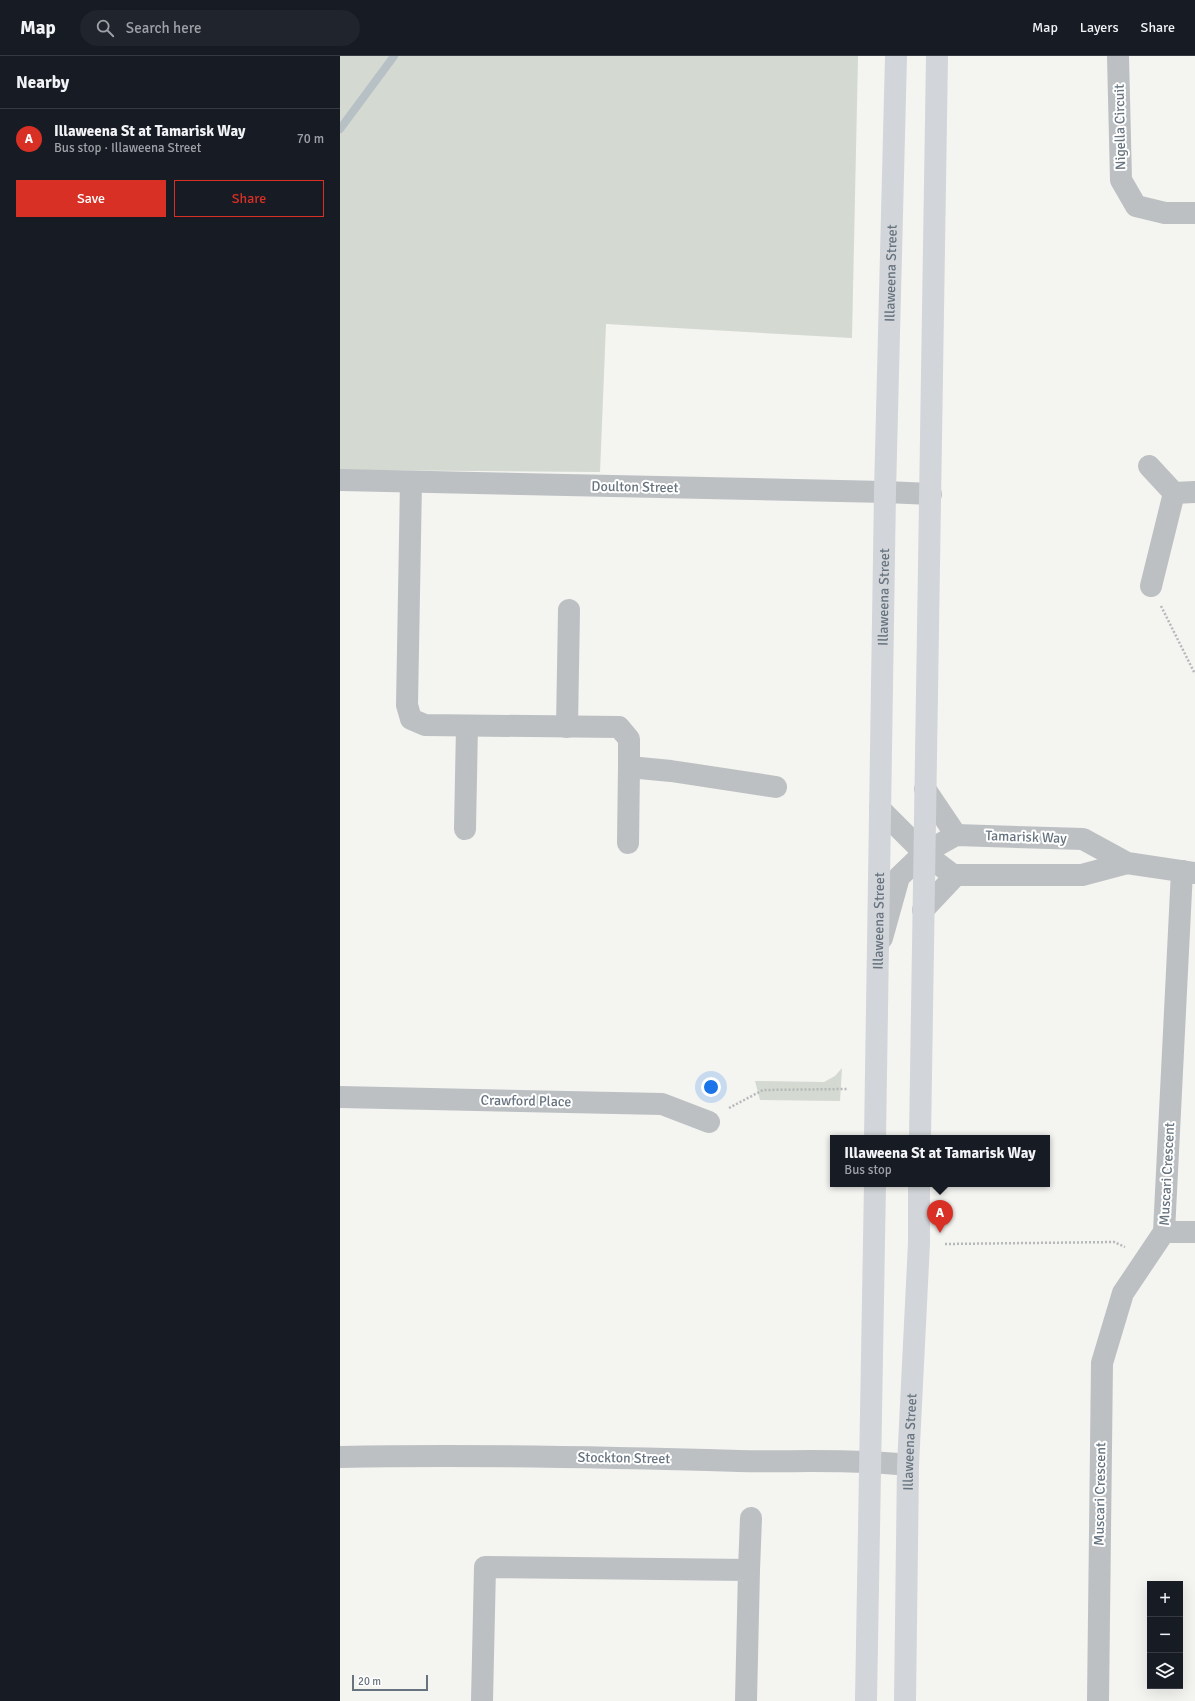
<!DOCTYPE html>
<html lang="en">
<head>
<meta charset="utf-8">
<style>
	body { margin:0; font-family:Signika,sans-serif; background:#20242c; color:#f1f3f6 }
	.controls { position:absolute; right:12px; bottom:12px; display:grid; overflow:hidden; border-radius:0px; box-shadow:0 4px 16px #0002 }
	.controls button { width:36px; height:36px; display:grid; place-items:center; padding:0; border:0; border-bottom:1px solid #363941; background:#171b24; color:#f1f3f6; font:20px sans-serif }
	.scale { position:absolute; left:12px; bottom:10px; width:76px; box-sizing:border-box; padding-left:4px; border:2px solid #67747f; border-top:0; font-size:11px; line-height:14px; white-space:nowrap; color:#67747f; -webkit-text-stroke:3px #fff; paint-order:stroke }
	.you { position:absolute; left:371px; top:1031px; width:14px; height:14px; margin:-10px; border:3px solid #fff; border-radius:50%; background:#1a73e8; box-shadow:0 0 0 6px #1a73e833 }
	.badge { display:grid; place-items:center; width:26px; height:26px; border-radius:50%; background:#d93025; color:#fff; font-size:13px; font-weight:700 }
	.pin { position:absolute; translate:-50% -33px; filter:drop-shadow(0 1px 2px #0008) }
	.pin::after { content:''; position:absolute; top:21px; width:14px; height:12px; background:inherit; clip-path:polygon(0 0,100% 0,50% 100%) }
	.popup { position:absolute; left:490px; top:1079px; width:220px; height:52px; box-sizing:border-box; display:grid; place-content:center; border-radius:0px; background:#171b24; filter:drop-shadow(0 1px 3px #0005); font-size:13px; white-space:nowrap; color:#9ea1a6 }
	.popup b { font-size:15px; color:#f1f3f6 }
	.popup::after { content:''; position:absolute; left:50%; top:100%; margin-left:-8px; border:8px solid transparent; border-top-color:#171b24 }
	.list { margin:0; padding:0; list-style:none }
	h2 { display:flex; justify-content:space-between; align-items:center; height:52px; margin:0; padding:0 16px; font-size:17px }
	h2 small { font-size:13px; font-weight:400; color:#9ea1a6 }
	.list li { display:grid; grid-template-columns:26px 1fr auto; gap:12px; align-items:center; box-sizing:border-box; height:60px; padding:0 16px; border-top:1px solid #363941 }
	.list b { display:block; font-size:15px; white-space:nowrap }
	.list p { margin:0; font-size:13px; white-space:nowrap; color:#9ea1a6 }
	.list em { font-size:13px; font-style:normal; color:#9ea1a6 }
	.actions { display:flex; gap:8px; padding:12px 16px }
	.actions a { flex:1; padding:9px 0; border:1px solid #d93025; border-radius:0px; text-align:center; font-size:14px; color:#d93025 }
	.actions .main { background:#d93025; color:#fff }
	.icon { flex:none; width:22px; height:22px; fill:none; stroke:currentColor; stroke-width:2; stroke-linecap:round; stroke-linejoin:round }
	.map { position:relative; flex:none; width:855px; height:1645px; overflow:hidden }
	header { display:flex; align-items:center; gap:24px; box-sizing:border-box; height:56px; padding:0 20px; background:#171b24; border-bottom:1px solid #363941 }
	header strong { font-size:19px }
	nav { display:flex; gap:22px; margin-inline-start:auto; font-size:14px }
	.search { width:280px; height:36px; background:#20242c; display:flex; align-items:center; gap:10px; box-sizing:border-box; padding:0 14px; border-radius:22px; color:#9ea1a6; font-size:15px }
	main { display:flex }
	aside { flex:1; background:#171b24 }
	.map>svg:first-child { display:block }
	.green { fill:#d4d9d1 }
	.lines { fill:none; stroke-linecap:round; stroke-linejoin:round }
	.stream { stroke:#b7c0c4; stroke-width:8 }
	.path { stroke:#b6b9bb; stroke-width:2.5; stroke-dasharray:2 2; stroke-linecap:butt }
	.minor { stroke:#bcc0c3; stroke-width:22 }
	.major { stroke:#d2d5d9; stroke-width:22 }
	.labels { text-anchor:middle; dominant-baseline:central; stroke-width:4; stroke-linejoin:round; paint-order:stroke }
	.street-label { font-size:14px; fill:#67747f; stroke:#fff }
</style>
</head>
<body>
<header>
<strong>Map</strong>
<div class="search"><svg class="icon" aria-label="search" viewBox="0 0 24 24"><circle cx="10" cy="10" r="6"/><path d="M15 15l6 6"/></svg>Search here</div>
<nav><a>Map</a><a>Layers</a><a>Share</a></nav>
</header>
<main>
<aside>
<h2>Nearby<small></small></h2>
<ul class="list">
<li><span class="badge">A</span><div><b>Illaweena St at Tamarisk Way</b><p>Bus stop · Illaweena Street</p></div><em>70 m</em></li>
</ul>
<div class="actions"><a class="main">Save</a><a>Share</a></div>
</aside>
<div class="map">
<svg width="855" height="1645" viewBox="0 0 855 1645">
	<rect width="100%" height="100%" fill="#f4f4f1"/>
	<g class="green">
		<path d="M0,0h518l-6,282 -246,-14 -6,148 -260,-2z"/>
		<path d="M502,1012l-2,33 -80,-1 -5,-19 69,1 11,-6z"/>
	</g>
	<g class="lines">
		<path class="stream" d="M0,73l54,-73"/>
		<g class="path">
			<path d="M821,550l34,68"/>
			<path d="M389,1052l34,-18 84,-1"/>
			<path d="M605,1188l169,-2 11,5"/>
		</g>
		<g class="minor">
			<path d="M778,0l3,124 15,26 29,7h30"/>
			<path d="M809,410l25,27 -23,93"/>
			<path d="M0,424l545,12 46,2"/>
			<path d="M71,426l-4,223 4,14 14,6 194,2 10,12v28l42,4 105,16"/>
			<path d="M834,437l21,-1"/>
			<path d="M227,671l2,-117"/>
			<path d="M585,733l31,46"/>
			<path d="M540,753l44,44 29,22h129l45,-12"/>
			<path d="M125,773l2,-103"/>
			<path d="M288,787l1,-76"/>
			<path d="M583,854l33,-35"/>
			<path d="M542,882l17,-61 25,-24 32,-18 127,4 44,24 68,10"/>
			<path d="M0,1041l322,7 47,18"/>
			<path d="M824,1176h31"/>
			<path d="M0,1401c133,-3 266,0 399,4 57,1 113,-2 169,4"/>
			<path d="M409,1514l2,-52"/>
			<path d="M142,1645l3,-134 264,3 -3,131"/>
			<path d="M758,1645l4,-338 21,-70 41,-61 18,-361"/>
		</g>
		<g class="major">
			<path id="s1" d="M535,1082l10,-646 11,-436"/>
			<path d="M580,1082l17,-1082"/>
			<path d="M526,1645l9,-517"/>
			<path id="s2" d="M565,1645l3,-236 11,-222v-59"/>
		</g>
	</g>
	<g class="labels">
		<g class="street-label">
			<text transform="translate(780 71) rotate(-91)">Nigella Circuit</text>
			<text stroke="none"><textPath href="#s1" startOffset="865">Illaweena Street</textPath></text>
			<text transform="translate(295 431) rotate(1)">Doulton Street</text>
			<text stroke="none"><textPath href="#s1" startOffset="541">Illaweena Street</textPath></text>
			<text transform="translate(686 781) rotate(2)">Tamarisk Way</text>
			<text stroke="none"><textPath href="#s1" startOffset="217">Illaweena Street</textPath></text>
			<text transform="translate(186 1045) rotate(1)">Crawford Place</text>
			<text transform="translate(827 1118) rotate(-87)">Muscari Crescent</text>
			<text stroke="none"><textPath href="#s2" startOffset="259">Illaweena Street</textPath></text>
			<text transform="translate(284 1402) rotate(1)">Stockton Street</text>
			<text transform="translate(760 1438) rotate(-89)">Muscari Crescent</text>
		</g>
	</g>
</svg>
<div class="controls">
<button>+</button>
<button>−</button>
<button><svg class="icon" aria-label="layers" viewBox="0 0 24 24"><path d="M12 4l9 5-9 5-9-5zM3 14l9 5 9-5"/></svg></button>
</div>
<div class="scale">20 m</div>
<div class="you"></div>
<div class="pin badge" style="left:600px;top:1177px">A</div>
<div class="popup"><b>Illaweena St at Tamarisk Way</b>Bus stop</div>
</div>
</main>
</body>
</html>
